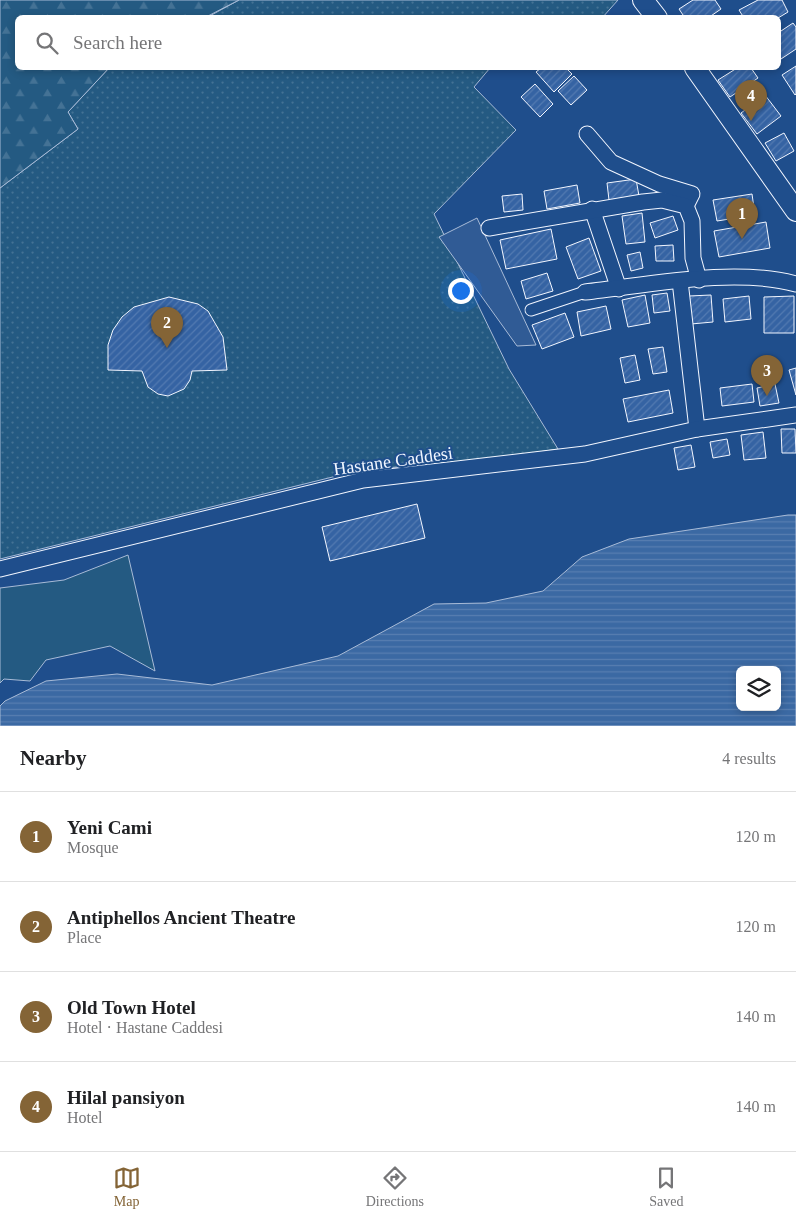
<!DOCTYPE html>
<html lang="en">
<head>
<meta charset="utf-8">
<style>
	body { margin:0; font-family:"Times New Roman",serif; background:#f2f2f2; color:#202124 }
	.controls { position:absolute; right:15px; bottom:15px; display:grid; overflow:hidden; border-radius:8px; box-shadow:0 2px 8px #0003 }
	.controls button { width:45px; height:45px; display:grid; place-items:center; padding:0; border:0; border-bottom:1px solid #e0e0e0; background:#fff; color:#202124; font:25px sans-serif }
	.you { position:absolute; left:460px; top:290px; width:18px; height:18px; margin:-12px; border:4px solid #fff; border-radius:50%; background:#1a73e8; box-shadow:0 0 0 8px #1a73e833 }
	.badge { display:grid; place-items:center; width:32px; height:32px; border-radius:50%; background:#846436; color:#fff; font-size:16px; font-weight:700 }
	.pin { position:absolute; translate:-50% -41px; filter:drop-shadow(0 1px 2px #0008) }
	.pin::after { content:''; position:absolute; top:26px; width:18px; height:15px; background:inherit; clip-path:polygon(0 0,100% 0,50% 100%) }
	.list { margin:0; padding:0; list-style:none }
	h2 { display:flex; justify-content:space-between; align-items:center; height:65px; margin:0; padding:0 20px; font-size:21px }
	h2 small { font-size:16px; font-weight:400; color:#757577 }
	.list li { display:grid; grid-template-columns:32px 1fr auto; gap:15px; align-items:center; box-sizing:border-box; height:90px; padding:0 20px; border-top:1px solid #e0e0e0 }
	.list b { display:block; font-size:19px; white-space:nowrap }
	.list p { margin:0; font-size:16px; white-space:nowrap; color:#757577 }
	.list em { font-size:16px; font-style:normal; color:#757577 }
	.icon { flex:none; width:28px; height:28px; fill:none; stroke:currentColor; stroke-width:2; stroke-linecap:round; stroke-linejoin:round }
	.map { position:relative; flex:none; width:796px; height:726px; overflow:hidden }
	.search { position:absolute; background:#fff; box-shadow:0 2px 8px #0003; left:15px; right:15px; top:15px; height:55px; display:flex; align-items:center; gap:12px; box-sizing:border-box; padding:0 18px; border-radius:8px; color:#757577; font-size:19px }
	.sheet { height:425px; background:#fff }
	nav { display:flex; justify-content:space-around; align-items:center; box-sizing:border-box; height:70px; border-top:1px solid #e0e0e0; background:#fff; font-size:14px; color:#757577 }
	nav a { display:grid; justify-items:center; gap:2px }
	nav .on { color:#846436 }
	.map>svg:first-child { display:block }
	.grass { fill:url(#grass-dots); stroke:#a8bbd7 }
	.forest { fill:url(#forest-firs); stroke:#a8bbd7 }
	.green { fill:#245a82; stroke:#a8bbd7 }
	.parking { fill:#305b95; stroke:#a8bbd7 }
	.water { fill:url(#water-rules); stroke:#a8bbd7; fill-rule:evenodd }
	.building { fill:url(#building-hatch); stroke:#f2f6ff }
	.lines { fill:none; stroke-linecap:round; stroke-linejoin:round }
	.pedestrian-casing { stroke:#f2f6ff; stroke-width:13 }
	.minor-casing { stroke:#f2f6ff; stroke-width:17 }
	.secondary-casing { stroke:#f2f6ff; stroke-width:22 }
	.pedestrian { stroke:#1f4e8c; stroke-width:11 }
	.minor { stroke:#1f4e8c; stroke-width:15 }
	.secondary { stroke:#1f4e8c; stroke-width:20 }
	.labels { text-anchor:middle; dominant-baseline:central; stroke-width:4; stroke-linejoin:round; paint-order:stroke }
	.street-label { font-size:18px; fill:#f2f6ff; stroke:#1f4e8c }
</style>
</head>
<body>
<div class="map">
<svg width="796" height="726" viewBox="0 0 796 726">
	<defs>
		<pattern id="grass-dots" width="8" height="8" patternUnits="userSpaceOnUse" patternTransform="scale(1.25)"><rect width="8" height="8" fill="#245a82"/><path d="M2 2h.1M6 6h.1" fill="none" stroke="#447295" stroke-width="1.8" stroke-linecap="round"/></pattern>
		<pattern id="forest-firs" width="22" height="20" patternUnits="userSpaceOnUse" patternTransform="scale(1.25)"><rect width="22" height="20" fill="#245a82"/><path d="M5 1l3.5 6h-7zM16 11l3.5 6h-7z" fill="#447295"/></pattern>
		<pattern id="water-rules" width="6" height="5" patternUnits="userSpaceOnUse" patternTransform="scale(1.25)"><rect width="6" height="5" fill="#3b69a3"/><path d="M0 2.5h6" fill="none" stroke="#587fb1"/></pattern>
		<pattern id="building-hatch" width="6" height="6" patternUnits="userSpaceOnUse" patternTransform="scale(1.25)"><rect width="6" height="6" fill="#3563a3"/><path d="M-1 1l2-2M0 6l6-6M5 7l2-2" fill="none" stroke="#537ab1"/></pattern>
	</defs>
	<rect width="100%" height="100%" fill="#1f4e8c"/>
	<g class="grass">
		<path d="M239,0h379l-16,18h-396z"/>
		<path d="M109,68h381l-16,19 42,43 -82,84 75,155 49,80 -66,10 -131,11 -361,89v-371l78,-59 -10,-17z"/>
	</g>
	<path class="forest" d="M0,0h239l-33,17 -188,1v50h91l-41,44 10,17 -78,59z"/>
	<path class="green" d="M128,555l27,116 -45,-25 -64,14 -16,21 -26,-2 -4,4v-95l64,-8z"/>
	<path class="parking" d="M477,218l59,127 -19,1 -78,-109z"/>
	<path class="water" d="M788,515h8v211h-796v-20l5,-5 41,-20 71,-7 95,11 126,-29 96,-52 52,-1 57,-12 39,-34 47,-18zM740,670h37v37h-37z"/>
	<g class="building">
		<path d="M693,0h22l6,9 -13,9h-23l-6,-9z"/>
		<path d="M758,0h24l6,12 -10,6h-34l-5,-8z"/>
		<path d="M793,23l3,4v22l-18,12v-28z"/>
		<path d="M796,66v28l-1,1 -13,-20z"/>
		<path d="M541,68h25l6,6 -18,18 -18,-20z"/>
		<path d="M737,68h14l7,10 -28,19 -12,-17z"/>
		<path d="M574,76l13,14 -16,15 -13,-14z"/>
		<path d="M535,84l18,20 -13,13 -19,-20z"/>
		<path d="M765,95l16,21 -24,18 -16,-21z"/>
		<path d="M784,133l10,18 -18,10 -11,-18z"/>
		<path d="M636,179l3,17 -30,4 -2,-17z"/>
		<path d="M577,185l3,18 -33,6 -3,-18z"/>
		<path d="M522,194l1,16 -19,2 -2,-16z"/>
		<path d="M752,194l3,21 -38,6 -4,-21z"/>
		<path d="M642,213l3,29 -19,2 -4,-28z"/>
		<path d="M673,216l5,14 -23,8 -5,-15z"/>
		<path d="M766,222l4,26 -51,9 -5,-26z"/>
		<path d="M551,229l6,30 -51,10 -6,-29z"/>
		<path d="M589,238l12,33 -23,8 -12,-32z"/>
		<path d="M673,245l1,16h-18l-1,-15z"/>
		<path d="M640,252l3,16 -12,3 -4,-16z"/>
		<path d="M547,273l6,18 -27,8 -5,-18z"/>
		<path d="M667,293l3,18 -16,2 -2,-18z"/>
		<path d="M645,295l5,28 -22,4 -6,-27z"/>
		<path d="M711,295l2,27 -22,2 -2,-28z"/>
		<path d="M749,296l2,23 -26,3 -2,-23z"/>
		<path d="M794,296v37h-30v-36z"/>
		<path d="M169,297l29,7 10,7 15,26 4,33 -35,1 -2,9 -6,9 -16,7 -10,-2 -10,-7 -6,-16 -34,-1v-25l5,-15 9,-13 12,-10z"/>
		<path d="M606,306l5,23 -30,7 -4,-24z"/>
		<path d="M565,313l9,24 -32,12 -10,-24z"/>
		<path d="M663,347l4,25 -14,2 -5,-25z"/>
		<path d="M635,355l5,25 -15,3 -5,-25z"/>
		<path d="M796,368v27l-7,-25z"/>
		<path d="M752,384l2,18 -32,4 -2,-18z"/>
		<path d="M775,384l4,19 -19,3 -3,-18z"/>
		<path d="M669,390l4,23 -45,9 -5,-23z"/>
		<path d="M781,429h14l1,24h-14z"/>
		<path d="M763,432l3,26 -22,2 -3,-25z"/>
		<path d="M727,439l3,16 -17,3 -3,-16z"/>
		<path d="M691,445l4,22 -17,3 -4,-22z"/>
		<path d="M417,504l8,34 -95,23 -8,-34z"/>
	</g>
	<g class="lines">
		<defs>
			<path id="pedestrian" d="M531,310l54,-18"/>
			<g id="minor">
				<path d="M587,134l24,28 48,22 33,10 -6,12"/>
				<path d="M592,209l27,80"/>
				<path d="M489,228l154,-26 19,-2 24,6 6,15 1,37 6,22"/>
				<path d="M680,281l17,148"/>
				<path d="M585,292c64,-7 149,-25 211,-8"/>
				<path d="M0,569l363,-89 222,-26 112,-25 99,-14"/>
			</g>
			<g id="secondary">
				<path d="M643,0l14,18"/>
				<path d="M695,68l101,143"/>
			</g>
		</defs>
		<use href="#pedestrian" class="pedestrian-casing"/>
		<use href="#minor" class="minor-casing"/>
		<use href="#secondary" class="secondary-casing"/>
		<use href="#pedestrian" class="pedestrian"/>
		<use href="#minor" class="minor"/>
		<use href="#secondary" class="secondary"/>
	</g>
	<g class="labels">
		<g class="street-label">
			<text transform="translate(393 461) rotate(-8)">Hastane Caddesi</text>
		</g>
	</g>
</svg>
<div class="controls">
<button><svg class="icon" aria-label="layers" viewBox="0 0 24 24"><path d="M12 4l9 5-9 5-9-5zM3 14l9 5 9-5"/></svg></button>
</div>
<div class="you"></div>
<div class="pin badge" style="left:742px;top:239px">1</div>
<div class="pin badge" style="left:167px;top:348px">2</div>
<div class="pin badge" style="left:767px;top:396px">3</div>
<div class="pin badge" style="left:751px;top:121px">4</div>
<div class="search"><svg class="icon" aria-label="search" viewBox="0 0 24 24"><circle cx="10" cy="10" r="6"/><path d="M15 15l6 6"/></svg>Search here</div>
</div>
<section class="sheet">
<h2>Nearby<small>4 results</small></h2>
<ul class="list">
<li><span class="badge">1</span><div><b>Yeni Cami</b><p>Mosque</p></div><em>120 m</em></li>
<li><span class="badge">2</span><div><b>Antiphellos Ancient Theatre</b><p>Place</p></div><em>120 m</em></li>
<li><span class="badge">3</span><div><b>Old Town Hotel</b><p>Hotel · Hastane Caddesi</p></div><em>140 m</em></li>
<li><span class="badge">4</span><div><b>Hilal pansiyon</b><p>Hotel</p></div><em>140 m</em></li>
</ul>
</section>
<nav>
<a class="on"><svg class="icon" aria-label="map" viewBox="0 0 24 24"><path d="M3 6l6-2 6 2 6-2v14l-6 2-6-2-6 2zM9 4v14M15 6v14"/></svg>Map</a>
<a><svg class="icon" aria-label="directions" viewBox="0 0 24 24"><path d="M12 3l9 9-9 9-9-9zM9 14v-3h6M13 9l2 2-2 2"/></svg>Directions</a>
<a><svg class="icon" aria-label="saved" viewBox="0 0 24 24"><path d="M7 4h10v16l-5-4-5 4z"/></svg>Saved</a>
</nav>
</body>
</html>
